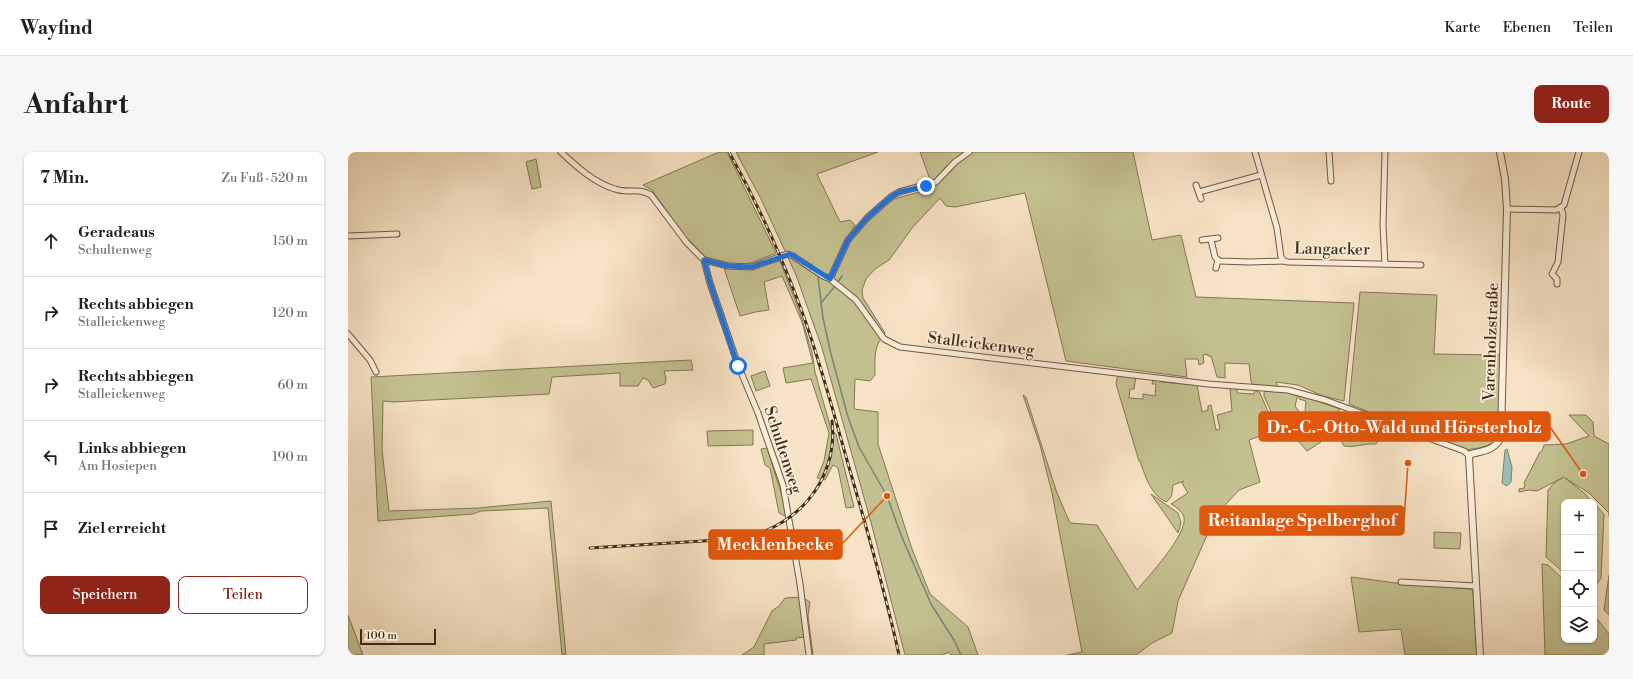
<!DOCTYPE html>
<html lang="de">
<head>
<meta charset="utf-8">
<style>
	body { margin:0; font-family:"Libre Bodoni",serif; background:#f6f6f6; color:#202124 }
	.controls { position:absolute; right:12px; bottom:12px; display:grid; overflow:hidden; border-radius:8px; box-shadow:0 1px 3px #0004 }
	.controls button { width:36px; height:36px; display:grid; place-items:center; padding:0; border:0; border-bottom:1px solid #e0e0e0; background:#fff; color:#202124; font:20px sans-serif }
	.scale { position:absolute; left:12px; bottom:10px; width:76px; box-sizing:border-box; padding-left:4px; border:2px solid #402d19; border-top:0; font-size:11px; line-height:14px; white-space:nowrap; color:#402d19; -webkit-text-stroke:3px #faedd9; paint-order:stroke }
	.stop { position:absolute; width:12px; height:12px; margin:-9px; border:3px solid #1a73e8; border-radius:50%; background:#fff }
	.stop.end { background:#1a73e8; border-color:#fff; box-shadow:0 1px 4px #0008 }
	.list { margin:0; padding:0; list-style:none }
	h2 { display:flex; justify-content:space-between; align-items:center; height:52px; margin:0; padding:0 16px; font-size:17px }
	h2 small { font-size:13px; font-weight:400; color:#757577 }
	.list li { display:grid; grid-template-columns:26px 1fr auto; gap:12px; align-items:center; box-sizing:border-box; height:72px; padding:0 16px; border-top:1px solid #e0e0e0 }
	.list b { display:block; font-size:15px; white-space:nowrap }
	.list p { margin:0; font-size:13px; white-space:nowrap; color:#757577 }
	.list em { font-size:13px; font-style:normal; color:#757577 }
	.actions { display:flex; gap:8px; padding:12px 16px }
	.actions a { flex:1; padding:9px 0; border:1px solid #8f2418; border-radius:8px; text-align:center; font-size:14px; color:#8f2418 }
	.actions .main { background:#8f2418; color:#fff }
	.icon { flex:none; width:22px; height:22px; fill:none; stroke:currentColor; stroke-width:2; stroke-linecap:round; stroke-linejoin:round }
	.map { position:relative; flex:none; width:1261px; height:503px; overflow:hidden; border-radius:8px }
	header { display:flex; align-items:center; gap:24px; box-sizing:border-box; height:56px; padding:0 20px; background:#fff; border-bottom:1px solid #e0e0e0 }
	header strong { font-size:19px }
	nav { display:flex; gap:22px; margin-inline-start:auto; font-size:14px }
	.intro { display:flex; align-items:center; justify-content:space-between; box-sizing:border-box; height:96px; padding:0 24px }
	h1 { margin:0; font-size:28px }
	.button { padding:10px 18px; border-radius:8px; background:#8f2418; color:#fff; font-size:14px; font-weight:700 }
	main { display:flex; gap:24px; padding:0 24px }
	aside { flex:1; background:#fff; border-radius:8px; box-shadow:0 1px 3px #0004 }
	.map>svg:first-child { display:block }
	.green { fill:#c4c190; stroke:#827754 }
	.water { fill:#9dbeb5; stroke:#788477 }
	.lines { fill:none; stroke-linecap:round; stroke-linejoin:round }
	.stream { stroke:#788477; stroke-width:1.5 }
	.minor-casing { stroke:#6e5a44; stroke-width:7 }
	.tertiary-casing { stroke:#6e5a44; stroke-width:8 }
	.minor { stroke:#faedd9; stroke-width:5 }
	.tertiary { stroke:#faedd9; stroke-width:6 }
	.rail-casing { stroke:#402d19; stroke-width:3 }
	.rail { stroke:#faedd9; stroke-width:1.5; stroke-dasharray:4.5; stroke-linecap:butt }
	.route { stroke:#1a73e8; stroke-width:5 }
	.labels { text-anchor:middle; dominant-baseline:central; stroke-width:3.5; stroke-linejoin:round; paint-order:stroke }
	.street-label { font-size:16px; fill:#402d19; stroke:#faedd9 }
	.leader { fill:none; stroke:#e0570d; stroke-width:1.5 }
	.callout-dot { fill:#e0570d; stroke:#faedd9; stroke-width:1.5 }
	.callout { fill:#e0570d; stroke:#e0570d; stroke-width:1.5 }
	.callout-label { font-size:17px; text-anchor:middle; font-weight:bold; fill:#fff }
</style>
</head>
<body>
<header>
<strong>Wayfind</strong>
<nav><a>Karte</a><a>Ebenen</a><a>Teilen</a></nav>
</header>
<div class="intro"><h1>Anfahrt</h1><a class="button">Route</a></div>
<main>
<aside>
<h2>7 Min.<small>Zu Fuß · 520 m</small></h2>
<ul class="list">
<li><svg class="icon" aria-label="ahead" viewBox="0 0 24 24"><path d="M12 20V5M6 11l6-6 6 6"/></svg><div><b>Geradeaus</b><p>Schultenweg</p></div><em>150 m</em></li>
<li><svg class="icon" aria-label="right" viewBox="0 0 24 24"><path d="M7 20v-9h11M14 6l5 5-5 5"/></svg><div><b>Rechts abbiegen</b><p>Stalleickenweg</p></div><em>120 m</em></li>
<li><svg class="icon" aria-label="right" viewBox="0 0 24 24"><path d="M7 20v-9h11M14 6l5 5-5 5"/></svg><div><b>Rechts abbiegen</b><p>Stalleickenweg</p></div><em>60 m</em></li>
<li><svg class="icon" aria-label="left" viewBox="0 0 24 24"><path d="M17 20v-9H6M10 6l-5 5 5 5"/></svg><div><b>Links abbiegen</b><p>Am Hosiepen</p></div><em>190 m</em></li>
<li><svg class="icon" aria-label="arrive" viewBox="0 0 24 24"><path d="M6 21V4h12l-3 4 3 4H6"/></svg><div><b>Ziel erreicht</b></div></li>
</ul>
<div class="actions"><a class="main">Speichern</a><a>Teilen</a></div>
</aside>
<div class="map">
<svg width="1261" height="503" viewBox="0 0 1261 503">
	<rect width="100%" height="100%" fill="#f7e3c5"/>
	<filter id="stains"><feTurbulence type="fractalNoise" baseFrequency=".005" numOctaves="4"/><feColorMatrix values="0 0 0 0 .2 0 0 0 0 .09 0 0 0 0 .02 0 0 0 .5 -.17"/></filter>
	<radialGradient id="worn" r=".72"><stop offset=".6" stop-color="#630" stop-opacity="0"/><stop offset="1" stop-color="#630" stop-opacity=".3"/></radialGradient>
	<g class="green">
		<path d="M371,0h7l3,4 47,97 -33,13 -37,-8 -23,-24 -31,-44 -9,-5z"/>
		<path d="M388,0h142l-61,22 23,48 10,-2 5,5 -16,30 -8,24 20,-40 28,-29 15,-11 39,-11 -13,-36h213l19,88 29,-5 15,62 158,6 -10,98 -21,-5 -25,-11 -22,-3 2,5 -25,-2 -2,-3 -2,-18 -24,-1v15l-8,-1 -6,-21h-3l-1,-2 -4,1 1,8 -5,2 -1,-6h-13l2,18 -121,-16 -41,-168 -70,14 -9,-1 -6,-8 -27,29 -24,33 -14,9 -9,10 -4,11 1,8 22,35c-12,14 -10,25 -10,42l-5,6 -15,-2 -1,30 24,3v32l34,105 18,45 38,33 10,28h-27l-2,-3 -7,3h-37l-33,-129 -50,-178 -26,-73 -35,-76z"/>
		<path d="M188,7l5,28 -9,2 -6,-27z"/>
		<path d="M432,109l20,52 12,39 3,20 16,57 5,5 18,73 -8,1 -8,-40 -5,-3 -8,15 -8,-2 7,-17 5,-28 -18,-54 -25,4 -3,-15 30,-5 -11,-41 -20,-46 -18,6 5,28 -14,2 -15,4 -16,-48 25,1z"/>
		<path d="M1012,140l77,3 -3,59 67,1 -2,81c-8,12 -21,12 -34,14l-116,-46z"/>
		<path d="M343,208l2,10 -29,1 2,7 -1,6 -12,4 -5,-8 -5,-2 -5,8h-18v-13l-68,4 -3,17 -156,8 -10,-1 -1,49 7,61 90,-3 72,-7 15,154h-4l-14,-147 -67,3 -8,3 -95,7 -7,-144z"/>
		<path d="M417,219l5,15 -14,5 -5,-15z"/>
		<path d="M771,224l17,1 -2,12h-4l-1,9 14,1v-5l12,2 1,-12h-4l1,-5 7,1 1,2 36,3 5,27 6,-2v-4l3,-1 5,25 4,-1 -3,-14 15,-4 -2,-23h7v5l17,1 1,-4 5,3 16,37 -27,10 11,42 -21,8 -25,27 -6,16 -30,68 -6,32 -20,10 -16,12h-69l15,-3 -30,-159 -12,-48 -17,-50 3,2 31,96 13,30 27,2 40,65c11,-13 51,-56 47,-73 -2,-6 -8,-10 -13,-13l17,-11 -6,-10 2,-2 -11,4c-1,8 0,12 -7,17 -15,-7 -21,-26 -26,-41h-1l-23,-77 1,-6z"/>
		<path d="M919,238l31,4 -3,12 15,21 1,-10 -6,-6 1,-10 -7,-2 1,-4 40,14 -20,30 -2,-2 3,5 -14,9 -21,-24 -9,-2 -13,-29v-4z"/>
		<path d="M1221,263h17l7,7 1,14 15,8v72v-3l-20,-20 -24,-15 19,15 9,9h-29v71l-18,-16 2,-67 7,-8 9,-5 -27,14 -8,-1 -10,2v-3l5,-1 1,-3 -1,-2 16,-31 2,-1 2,-6 22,-1 23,-8z"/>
		<path d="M1004,274c7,6 16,3 25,8l2,6 -3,4c-11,-1 -21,4 -32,2l-3,-6 3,-9z"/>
		<path d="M405,278v15l-45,1 -1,-15z"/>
		<path d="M419,296l22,70 -10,-5 -9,-45 -5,-3 -4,-16z"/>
		<path d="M803,342l27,19 3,10 -3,10z"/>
		<path d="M1246,351l10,11 -3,64 -7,10z"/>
		<path d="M1086,380l27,1 -1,16 -26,-1z"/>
		<path d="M1194,412l6,1 16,15v60h30v-25l15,19v21h-64z"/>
		<path d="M1261,423v40l-5,-5z"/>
		<path d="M1003,425l45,6 74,6 3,2 4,64h-72l-4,-26 -42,3z"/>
		<path d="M454,445l8,5 -2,14 5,39h-4l-3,-18 -10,1v2l-32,4v11h-22l12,-8 18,-36 7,-5 6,-8z"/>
		<path d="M0,463l15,40h-15z"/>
	</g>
	<path class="water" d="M1159,297l5,18 -1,15 -4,4 -5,-3 3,-33z"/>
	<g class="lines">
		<g class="stream">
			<path d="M470,125l5,41 8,36 17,63 11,30 28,49 14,39 30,69 23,36 7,15"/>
			<path d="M489,131l5,-7"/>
			<path d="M473,151l14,-17"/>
		</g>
		<defs>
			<g id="minor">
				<path d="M213,0c15,14 33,31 54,37 13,5 23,-2 36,6l36,48 17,17 24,6 24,1 35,-13 6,2 30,20 7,3 26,21 28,39 16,8 308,37 80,6 37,10 139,51 6,5"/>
				<path d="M907,0l22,76 4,29 3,4 4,1 133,3"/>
				<path d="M981,0l2,29"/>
				<path d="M1037,0l-2,74 2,38"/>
				<path d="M848,33l5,14"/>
				<path d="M851,40l62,-17"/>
				<path d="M1159,57l49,1 8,-5 15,-53"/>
				<path d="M0,84l49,-2"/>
				<path d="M854,88l16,-2"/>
				<path d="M863,88l4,17 4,4 31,1 34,-1"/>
				<path d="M356,108l6,23 28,82 20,48 25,72 17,99 9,71"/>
				<path d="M868,116l2,-8"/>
				<path d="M482,127l18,-39 19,-22 25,-22 7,-4 37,-10 19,-20 14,-10"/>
				<path d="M1209,132v-5l-5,-5 6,-12 5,-47 -2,-7"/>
				<path d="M0,182l22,26 6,12"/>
				<path d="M1053,430l75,4"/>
			</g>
			<path id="tertiary" d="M1132,503l-11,-198 2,-3c13,-3 28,-5 30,-20l6,-225 -2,-30 -5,-27"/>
		</defs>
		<use href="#minor" class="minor-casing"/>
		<use href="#tertiary" class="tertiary-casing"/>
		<use href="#minor" class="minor"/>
		<use href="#tertiary" class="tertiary"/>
		<defs>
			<g id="rail">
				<path d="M381,0c28,50 52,103 72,157 20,54 34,110 50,165 17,60 35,120 48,181"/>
				<path d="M242,396l145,-9c59,-8 104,-57 97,-118"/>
			</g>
		</defs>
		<use href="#rail" class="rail-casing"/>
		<use href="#rail" class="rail"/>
	</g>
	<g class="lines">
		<path class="route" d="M390,214l-28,-83 -6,-23 24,6 24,1 38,-13 40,25 18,-39 19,-22 25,-22 7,-4 27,-6"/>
	</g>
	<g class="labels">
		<g class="street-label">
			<text transform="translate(984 97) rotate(1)">Langacker</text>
			<text transform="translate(1143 190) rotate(-88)">Varenholzstraße</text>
			<text transform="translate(633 192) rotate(7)">Stalleickenweg</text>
			<text transform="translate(435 298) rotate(72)">Schultenweg</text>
		</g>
	</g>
	<path class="leader" d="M1235 322L1202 275M1060 311L1056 368M539 344L494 392"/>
	<g class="callout-dot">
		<circle cx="1235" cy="322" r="4"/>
		<circle cx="1060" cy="311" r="4"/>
		<circle cx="539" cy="344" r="4"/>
	</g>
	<g class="callout">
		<rect x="911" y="260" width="291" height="29" rx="4"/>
		<rect x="852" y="354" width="204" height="29" rx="4"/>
		<rect x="361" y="378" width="133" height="29" rx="4"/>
	</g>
	<g class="callout-label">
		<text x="1056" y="281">Dr.-C.-Otto-Wald und Hörsterholz</text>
		<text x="954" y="374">Reitanlage Spelberghof</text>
		<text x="427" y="398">Mecklenbecke</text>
	</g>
	<rect width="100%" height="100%" filter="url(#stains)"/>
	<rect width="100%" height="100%" fill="url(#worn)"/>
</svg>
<div class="controls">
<button>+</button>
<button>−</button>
<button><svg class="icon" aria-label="locate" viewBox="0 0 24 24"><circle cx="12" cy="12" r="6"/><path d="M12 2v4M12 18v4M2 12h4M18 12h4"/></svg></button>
<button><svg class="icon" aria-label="layers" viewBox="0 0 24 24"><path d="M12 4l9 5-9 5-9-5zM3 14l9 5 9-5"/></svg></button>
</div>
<div class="scale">100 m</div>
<div class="stop" style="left:390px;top:214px"></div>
<div class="stop end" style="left:578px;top:34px"></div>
</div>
</main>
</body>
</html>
